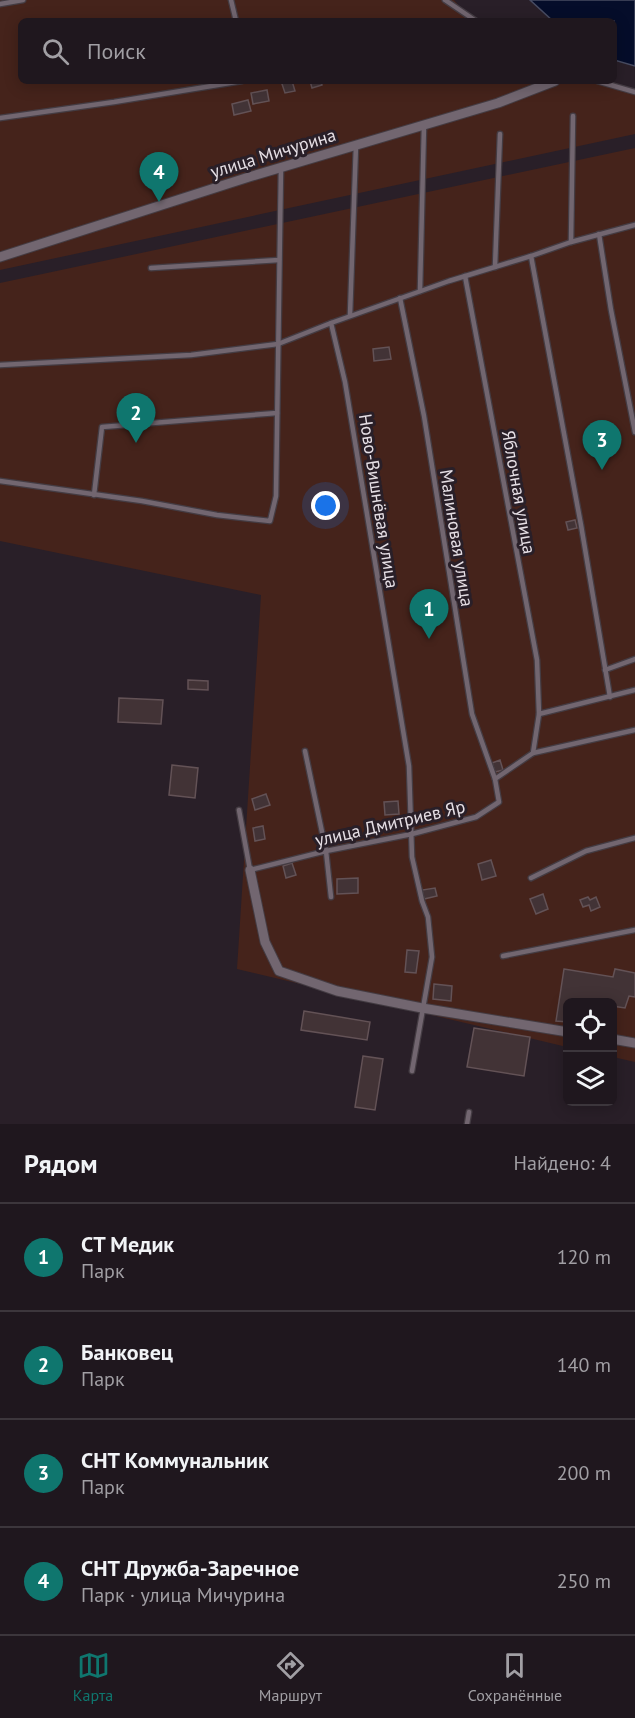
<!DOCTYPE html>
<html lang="ru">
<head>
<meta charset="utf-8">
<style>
	body { margin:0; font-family:"PT Sans",sans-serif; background:#2c242b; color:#f1f3f6 }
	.controls { position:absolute; right:18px; bottom:18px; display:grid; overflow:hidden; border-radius:9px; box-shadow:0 3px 15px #0003 }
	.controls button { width:54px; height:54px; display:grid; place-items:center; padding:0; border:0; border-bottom:2px solid #3c363c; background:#1f171e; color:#f1f3f6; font:30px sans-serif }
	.you { position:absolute; left:326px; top:506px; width:21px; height:21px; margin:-15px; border:4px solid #fff; border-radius:50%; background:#1a73e8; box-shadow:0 0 0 9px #1a73e833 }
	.badge { display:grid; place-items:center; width:39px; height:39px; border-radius:50%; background:#0f766e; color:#fff; font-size:20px; font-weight:700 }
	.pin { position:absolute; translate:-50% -50px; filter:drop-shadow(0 2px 3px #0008) }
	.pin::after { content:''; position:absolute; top:32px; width:21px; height:18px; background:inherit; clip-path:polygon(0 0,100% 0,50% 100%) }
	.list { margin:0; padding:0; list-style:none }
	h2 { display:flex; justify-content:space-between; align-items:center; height:78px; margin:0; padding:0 24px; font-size:26px }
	h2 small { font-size:20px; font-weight:400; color:#a19fa4 }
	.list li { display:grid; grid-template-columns:39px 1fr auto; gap:18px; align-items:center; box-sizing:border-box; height:108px; padding:0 24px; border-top:2px solid #3c363c }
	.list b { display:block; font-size:22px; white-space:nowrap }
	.list p { margin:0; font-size:20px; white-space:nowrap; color:#a19fa4 }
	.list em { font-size:20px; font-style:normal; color:#a19fa4 }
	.icon { flex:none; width:33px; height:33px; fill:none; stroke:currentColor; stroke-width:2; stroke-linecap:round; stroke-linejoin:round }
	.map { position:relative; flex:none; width:635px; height:1124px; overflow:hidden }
	.search { position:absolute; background:#1f171e; box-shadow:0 3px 15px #0003; left:18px; right:18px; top:18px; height:66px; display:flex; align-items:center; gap:15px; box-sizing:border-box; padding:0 21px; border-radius:9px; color:#a19fa4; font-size:22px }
	.sheet { height:510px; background:#1f171e }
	nav { display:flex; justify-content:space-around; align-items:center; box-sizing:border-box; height:84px; border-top:2px solid #3c363c; background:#1f171e; font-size:16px; color:#a19fa4 }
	nav a { display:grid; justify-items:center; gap:3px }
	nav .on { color:#0f766e }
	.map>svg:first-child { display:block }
	.green { fill:#45231b }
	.water { fill:#050d2a; stroke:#484c62; stroke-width:1.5 }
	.building { fill:#423336; stroke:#635256; stroke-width:1.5 }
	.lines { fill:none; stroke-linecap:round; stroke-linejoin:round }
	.service-casing { stroke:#443c43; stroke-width:7 }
	.minor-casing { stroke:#443c43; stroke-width:11 }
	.service { stroke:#726670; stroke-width:4.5 }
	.minor { stroke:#726670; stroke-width:9 }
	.labels { text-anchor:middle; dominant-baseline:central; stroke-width:6; stroke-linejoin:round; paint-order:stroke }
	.street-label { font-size:18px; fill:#e6dfe5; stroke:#291f28 }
</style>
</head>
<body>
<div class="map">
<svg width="635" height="1124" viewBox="0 0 635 1124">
	<rect width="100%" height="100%" fill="#291f28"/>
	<g class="green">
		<path d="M0,0h454l18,21h-451v60h582l32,12v41l-635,136z"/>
		<path d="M635,148v76l-34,12 34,-9v835l-22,-5 -1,-55h-44l-1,45 -330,-78 24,-374 -261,-54v-258z"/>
	</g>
	<path class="water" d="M530,0h105v66l-21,-6v-39h-61z"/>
	<g class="building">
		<path d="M281,81h11l3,10 -10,2z"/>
		<path d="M310,81h11l1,4 -10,3z"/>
		<path d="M267,90l2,11 -16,3 -2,-11z"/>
		<path d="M248,100l3,11 -17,4 -2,-11z"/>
		<path d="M389,347l2,12 -17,2 -1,-12z"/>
		<path d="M575,520l2,8 -9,2 -2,-8z"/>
		<path d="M188,680l20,1v9l-20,-1z"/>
		<path d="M119,698l44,2 -2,24 -43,-2z"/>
		<path d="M500,760l3,10 -8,2 -3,-9z"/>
		<path d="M172,765l26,3 -3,30 -26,-3z"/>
		<path d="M266,794l4,11 -15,5 -3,-11z"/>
		<path d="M398,801l1,13 -14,1 -1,-13z"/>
		<path d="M263,826l2,13 -10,2 -2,-13z"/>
		<path d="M491,860l5,16 -14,4 -4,-16z"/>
		<path d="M292,863l4,12 -10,3 -3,-12z"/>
		<path d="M358,878v15l-21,1v-15z"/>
		<path d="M435,888l2,8 -13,3 -2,-9z"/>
		<path d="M543,894l5,15 -12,5 -6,-15z"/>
		<path d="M588,897l2,3 6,-3 4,10 -9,4 -2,-6 -6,2 -3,-7z"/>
		<path d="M407,950l12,1 -3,22 -11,-1z"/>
		<path d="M564,969l49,8 2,-8 20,4v24l-6,-1 -4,12 -13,-2v-4h-44v20l-12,-1z"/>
		<path d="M434,984l18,2 -1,15 -18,-2z"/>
		<path d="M304,1011l66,11 -3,18 -66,-10z"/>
		<path d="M474,1028l56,9 -6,39 -57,-9z"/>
		<path d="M363,1056l20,3 -8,51 -20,-3z"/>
	</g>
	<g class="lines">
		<defs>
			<g id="service">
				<path d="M231,0l5,21"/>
				<path d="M445,0l31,21"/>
				<path d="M0,4l23,-4"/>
				<path d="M597,81l38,11"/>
				<path d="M0,118l114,-16 128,-21"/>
				<path d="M599,234l12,76 24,122"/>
				<path d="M571,242l2,-126"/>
				<path d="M531,256l50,269 29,172"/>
				<path d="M495,267l5,-133"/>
				<path d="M151,268l128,-8"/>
				<path d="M465,276l72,384 2,54"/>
				<path d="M420,291l4,-166"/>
				<path d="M400,298l24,118 48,298 23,65"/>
				<path d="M350,315l6,-170"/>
				<path d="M0,365l191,-10 87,-11 53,-21"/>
				<path d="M0,481l142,20 75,14 53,6 6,-25 5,-329"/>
				<path d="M94,495l8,-68 175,-14"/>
				<path d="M605,670l30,-11"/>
				<path d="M305,751l21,100 5,46"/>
				<path d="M533,753l102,-23"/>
				<path d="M239,810l11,60 76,-19 86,-17 64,-17 23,-15 -4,-23 38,-26 6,-39 96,-24"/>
				<path d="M531,878l55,-27 49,-13"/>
				<path d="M503,956l132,-26"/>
				<path d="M412,1071l20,-114 -4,-40 -6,-16 -10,-44 -3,-91 -64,-384 -14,-59 118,-42 82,-25 40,-14 64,-17"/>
				<path d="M467,1124l2,-12"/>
			</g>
			<g id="minor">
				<path d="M0,257l249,-80 249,-74 57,-22"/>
				<path d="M250,870l15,72 14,29 58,20 85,17 146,24"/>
				<path d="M612,1039l23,4"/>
			</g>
		</defs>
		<use href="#service" class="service-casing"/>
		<use href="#minor" class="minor-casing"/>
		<use href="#service" class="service"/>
		<use href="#minor" class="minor"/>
	</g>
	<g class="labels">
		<g class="street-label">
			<text transform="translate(273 153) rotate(-17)">улица Мичурина</text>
			<text transform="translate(519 492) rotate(80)">Яблочная улица</text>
			<text transform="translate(379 501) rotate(81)">Ново-Вишнёвая улица</text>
			<text transform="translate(457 538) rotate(81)">Малиновая улица</text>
			<text transform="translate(390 823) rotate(-13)">улица Дмитриев Яр</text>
		</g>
	</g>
</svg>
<div class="controls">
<button><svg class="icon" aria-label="locate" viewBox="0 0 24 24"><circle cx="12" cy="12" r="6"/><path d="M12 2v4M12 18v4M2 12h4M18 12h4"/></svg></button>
<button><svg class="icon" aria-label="layers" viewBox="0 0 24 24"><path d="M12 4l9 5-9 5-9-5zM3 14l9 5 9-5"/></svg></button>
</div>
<div class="you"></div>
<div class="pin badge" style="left:429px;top:639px">1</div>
<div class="pin badge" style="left:136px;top:443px">2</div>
<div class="pin badge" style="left:602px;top:470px">3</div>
<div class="pin badge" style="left:159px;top:202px">4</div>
<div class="search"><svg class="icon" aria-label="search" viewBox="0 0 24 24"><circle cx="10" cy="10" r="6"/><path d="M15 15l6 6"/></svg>Поиск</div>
</div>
<section class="sheet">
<h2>Рядом<small>Найдено: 4</small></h2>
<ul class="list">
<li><span class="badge">1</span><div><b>СТ Медик</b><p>Парк</p></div><em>120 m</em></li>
<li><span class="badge">2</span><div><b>Банковец</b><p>Парк</p></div><em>140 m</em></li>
<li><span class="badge">3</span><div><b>СНТ Коммунальник</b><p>Парк</p></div><em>200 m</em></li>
<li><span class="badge">4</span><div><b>СНТ Дружба-Заречное</b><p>Парк · улица Мичурина</p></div><em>250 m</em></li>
</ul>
</section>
<nav>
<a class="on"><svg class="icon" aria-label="map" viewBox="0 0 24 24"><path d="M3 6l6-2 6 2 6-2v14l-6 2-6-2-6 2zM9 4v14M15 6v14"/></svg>Карта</a>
<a><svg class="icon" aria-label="directions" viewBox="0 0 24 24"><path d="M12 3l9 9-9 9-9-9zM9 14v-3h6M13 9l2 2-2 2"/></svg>Маршрут</a>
<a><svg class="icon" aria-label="saved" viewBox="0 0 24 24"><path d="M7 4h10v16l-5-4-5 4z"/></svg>Сохранённые</a>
</nav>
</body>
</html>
